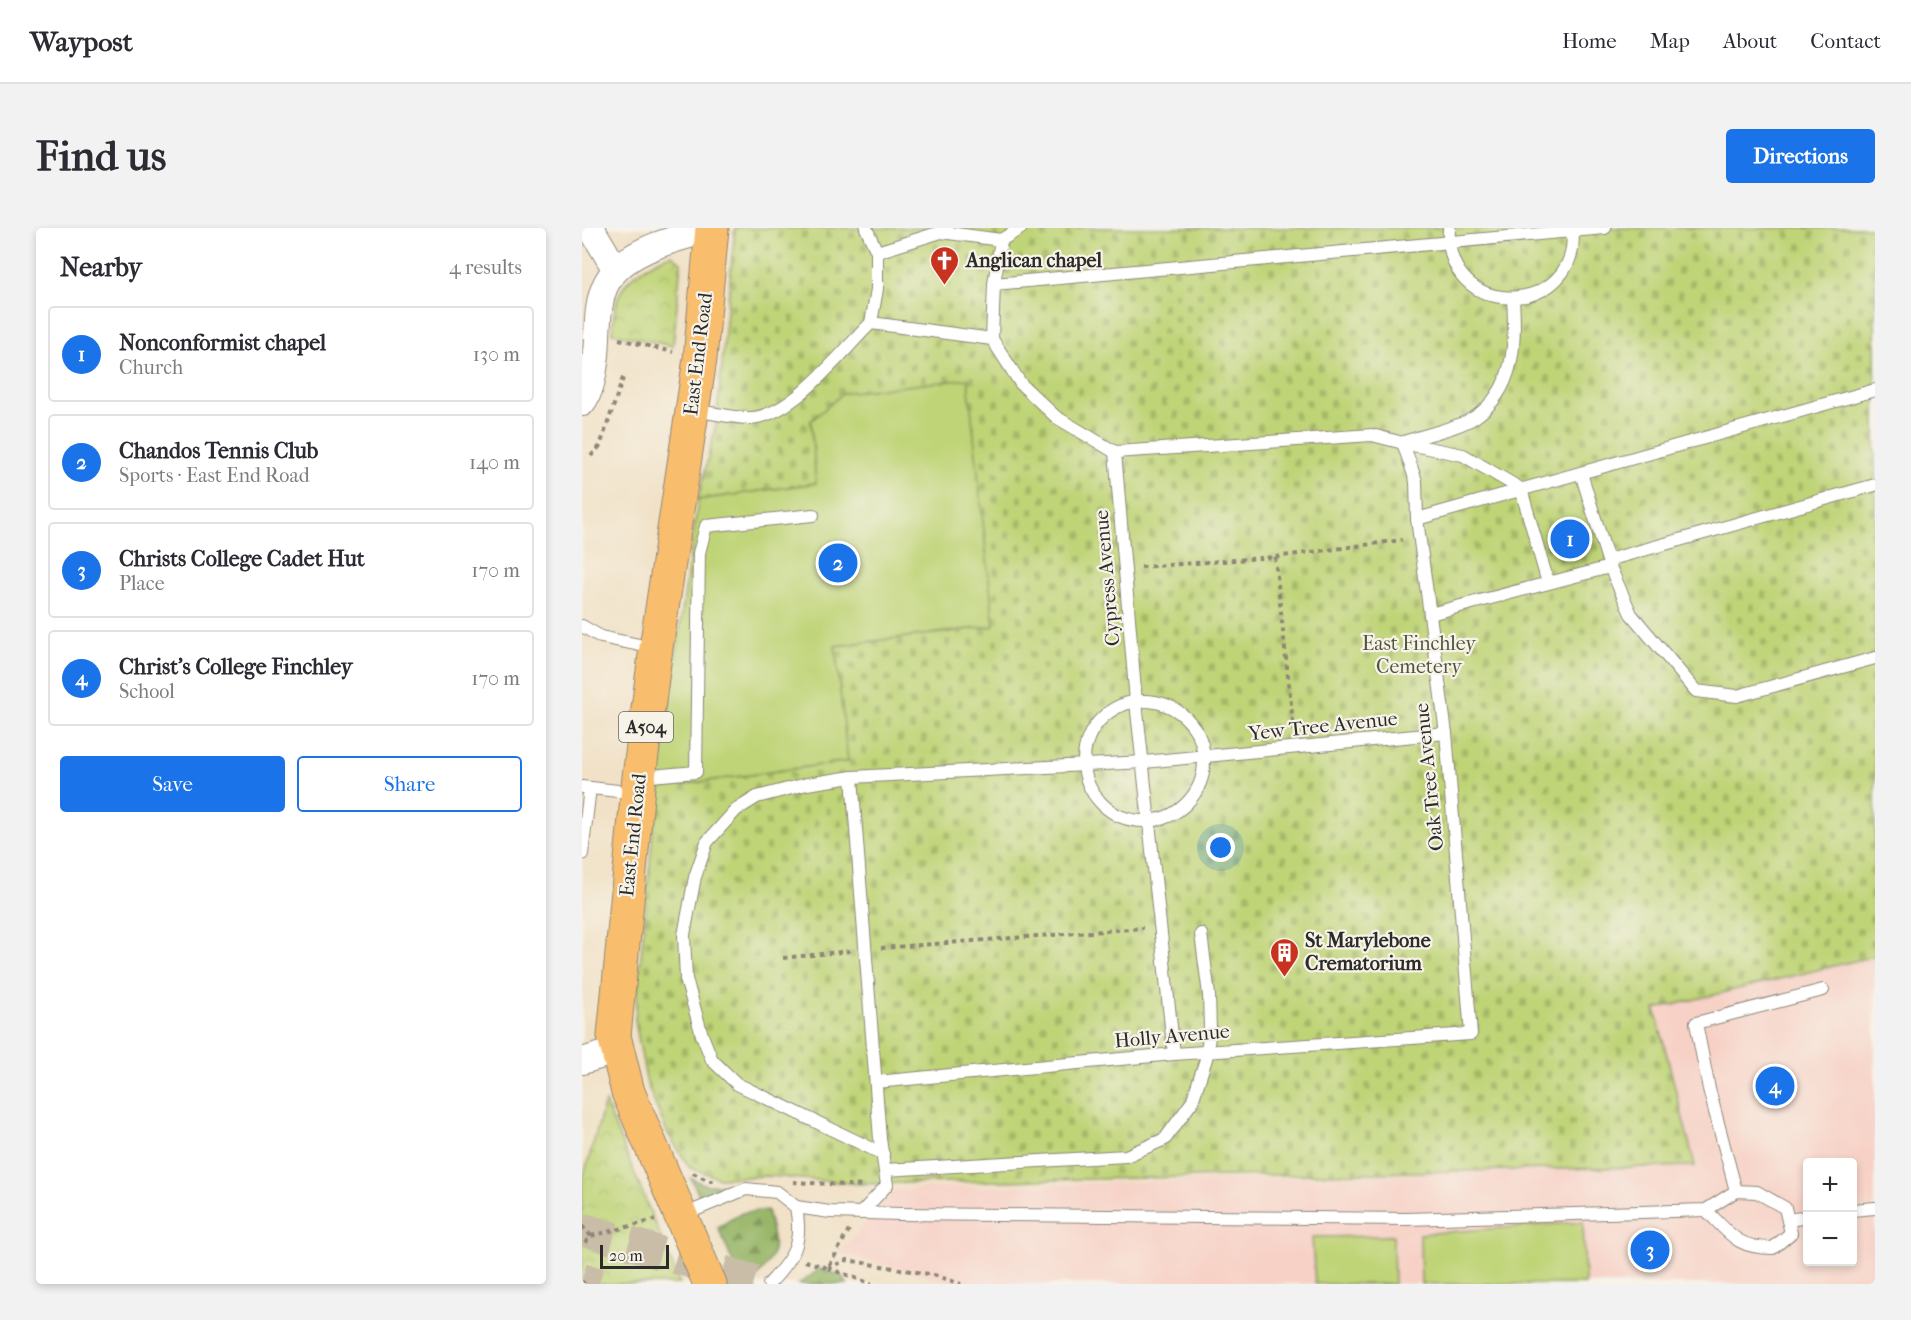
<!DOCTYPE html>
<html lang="en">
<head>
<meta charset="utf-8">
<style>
	body { margin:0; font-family:"IM FELL French Canon",serif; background:#f2f2f3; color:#2b2b33 }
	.controls { position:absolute; right:18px; bottom:18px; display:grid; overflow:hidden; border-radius:6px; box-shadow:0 3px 9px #0003 }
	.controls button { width:54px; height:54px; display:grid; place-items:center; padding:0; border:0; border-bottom:2px solid #e1e1e2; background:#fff; color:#2b2b33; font:30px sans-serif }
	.scale { position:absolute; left:18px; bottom:15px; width:69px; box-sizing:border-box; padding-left:6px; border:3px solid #2b2b2b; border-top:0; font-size:16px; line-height:21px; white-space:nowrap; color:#2b2b2b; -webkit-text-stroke:4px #f7f3e8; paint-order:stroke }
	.you { position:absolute; left:639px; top:620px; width:21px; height:21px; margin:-15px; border:4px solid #fff; border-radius:50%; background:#1a73e8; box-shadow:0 0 0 9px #1a73e833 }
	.badge { display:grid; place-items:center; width:39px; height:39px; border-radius:50%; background:#1a73e8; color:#fff; font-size:20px; font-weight:700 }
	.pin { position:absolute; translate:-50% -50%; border:3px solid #fff; box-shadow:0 2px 6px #0006 }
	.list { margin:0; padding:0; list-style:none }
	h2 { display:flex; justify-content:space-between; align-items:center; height:78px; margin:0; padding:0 24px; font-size:26px }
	h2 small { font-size:20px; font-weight:400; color:#7c7c81 }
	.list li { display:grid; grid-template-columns:39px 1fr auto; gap:18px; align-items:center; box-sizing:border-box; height:96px; margin:0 12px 12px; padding:0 12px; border:2px solid #e1e1e2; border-radius:6px }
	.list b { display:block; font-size:22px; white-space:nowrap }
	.list p { margin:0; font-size:20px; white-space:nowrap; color:#7c7c81 }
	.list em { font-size:20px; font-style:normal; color:#7c7c81 }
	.actions { display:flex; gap:12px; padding:18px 24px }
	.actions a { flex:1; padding:14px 0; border:2px solid #1a73e8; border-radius:6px; text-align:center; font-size:21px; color:#1a73e8 }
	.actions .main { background:#1a73e8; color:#fff }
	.map { position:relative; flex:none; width:1293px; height:1056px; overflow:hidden; border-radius:6px }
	header { display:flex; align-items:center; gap:36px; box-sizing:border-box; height:84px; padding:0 30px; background:#fff; border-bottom:2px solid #e1e1e2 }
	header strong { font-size:28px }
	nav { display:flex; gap:33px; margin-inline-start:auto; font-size:21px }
	.intro { display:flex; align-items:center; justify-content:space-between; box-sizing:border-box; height:144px; padding:0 36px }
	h1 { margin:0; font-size:42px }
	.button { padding:15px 27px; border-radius:6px; background:#1a73e8; color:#fff; font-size:21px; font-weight:700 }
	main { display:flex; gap:36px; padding:0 36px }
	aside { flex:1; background:#fff; border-radius:6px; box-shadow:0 3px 9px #0003 }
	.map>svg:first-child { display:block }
	.built { fill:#f7d1c6; fill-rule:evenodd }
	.forest { fill:url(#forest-firs); stroke:#61704a; stroke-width:1.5 }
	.cemetery { fill:url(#cemetery-stones); stroke:#758051; stroke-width:1.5 }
	.park { fill:url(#park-crowns); stroke:#758051; stroke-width:1.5 }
	.pitch { fill:#bfd477; stroke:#758051; stroke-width:1.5 }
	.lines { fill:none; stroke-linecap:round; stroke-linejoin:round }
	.highway-tunnel { stroke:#c9bda7; stroke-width:33; stroke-dasharray:33 16; stroke-linecap:butt }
	.lane-casing { stroke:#8e8678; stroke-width:14 }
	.street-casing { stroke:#8e8678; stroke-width:28 }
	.primary-casing { stroke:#8e8678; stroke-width:35 }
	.path { stroke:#8e8678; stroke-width:4; stroke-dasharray:4.5 4.5; stroke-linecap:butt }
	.lane { stroke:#fff; stroke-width:12 }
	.street { stroke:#fff; stroke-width:26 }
	.primary { stroke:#f9be6d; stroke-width:33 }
	.labels { text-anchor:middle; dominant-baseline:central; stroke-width:4.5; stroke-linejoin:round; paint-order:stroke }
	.shield { fill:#f7f3e8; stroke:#686764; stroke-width:1.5 }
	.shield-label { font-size:18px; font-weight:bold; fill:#2b2b2b }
	.poi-label { font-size:20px; font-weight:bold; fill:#2b2b2b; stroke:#f7f3e8; text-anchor:start }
	.street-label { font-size:20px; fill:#2b2b2b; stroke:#f7f3e8 }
	.park-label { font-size:20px; fill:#50553e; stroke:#f7f3e8 }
</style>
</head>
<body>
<header>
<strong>Waypost</strong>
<nav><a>Home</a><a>Map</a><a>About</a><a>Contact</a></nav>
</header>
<div class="intro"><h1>Find us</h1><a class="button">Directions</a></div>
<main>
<aside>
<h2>Nearby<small>4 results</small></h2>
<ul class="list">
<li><span class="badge">1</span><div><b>Nonconformist chapel</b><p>Church</p></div><em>130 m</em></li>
<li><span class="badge">2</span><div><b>Chandos Tennis Club</b><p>Sports · East End Road</p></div><em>140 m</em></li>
<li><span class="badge">3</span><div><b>Christs College Cadet Hut</b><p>Place</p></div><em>170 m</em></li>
<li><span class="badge">4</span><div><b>Christ's College Finchley</b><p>School</p></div><em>170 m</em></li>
</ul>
<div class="actions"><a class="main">Save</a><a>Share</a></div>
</aside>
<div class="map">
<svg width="1293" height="1056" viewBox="0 0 1293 1056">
	<defs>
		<pattern id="forest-firs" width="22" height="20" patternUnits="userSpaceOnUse" patternTransform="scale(1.5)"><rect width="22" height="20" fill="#97b668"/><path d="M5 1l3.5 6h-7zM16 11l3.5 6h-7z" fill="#7b9456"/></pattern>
		<pattern id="cemetery-stones" width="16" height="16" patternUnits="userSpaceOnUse" patternTransform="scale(1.5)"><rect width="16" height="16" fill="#bfd477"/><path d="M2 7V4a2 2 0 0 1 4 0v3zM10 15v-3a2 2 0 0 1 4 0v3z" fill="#a4b667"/></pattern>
		<pattern id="park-crowns" width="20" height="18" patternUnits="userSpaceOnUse" patternTransform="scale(1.5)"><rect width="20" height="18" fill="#bfd477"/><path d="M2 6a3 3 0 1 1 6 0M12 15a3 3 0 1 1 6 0" fill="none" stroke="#a4b667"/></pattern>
	</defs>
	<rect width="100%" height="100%" fill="#f7f3e8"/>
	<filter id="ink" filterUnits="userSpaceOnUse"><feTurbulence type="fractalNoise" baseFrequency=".0167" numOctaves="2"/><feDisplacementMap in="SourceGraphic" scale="12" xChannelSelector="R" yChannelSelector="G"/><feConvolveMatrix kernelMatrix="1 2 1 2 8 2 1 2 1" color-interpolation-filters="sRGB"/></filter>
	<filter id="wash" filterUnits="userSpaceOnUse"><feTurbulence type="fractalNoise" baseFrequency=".008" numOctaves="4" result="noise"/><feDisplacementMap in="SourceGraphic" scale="24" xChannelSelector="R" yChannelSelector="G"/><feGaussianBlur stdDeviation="1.35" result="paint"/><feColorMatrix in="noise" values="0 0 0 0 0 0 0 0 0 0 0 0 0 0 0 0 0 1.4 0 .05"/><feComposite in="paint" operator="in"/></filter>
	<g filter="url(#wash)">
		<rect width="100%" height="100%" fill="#f1e1c6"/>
		<path class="built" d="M1293,728v328h-917l-119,-31 57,-64 798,-23 -39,-157zM1226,934h44v100h-44z"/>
		<g class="forest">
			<path d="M109,950l15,7h22l-4,5 -24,7z"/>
			<path d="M185,982c9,40 13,44 -18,74h-7l-24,-57 24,-14z"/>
			<path d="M238,1041l22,7 5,8h-48z"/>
		</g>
		<path class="cemetery" d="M153,0h1140v728l-220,53 40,157 -836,18 -89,-8 -51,2 -29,-10 -23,-36 -20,-48 -12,-64 22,-232 190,-27 -12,-115 159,-20 -183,-205 5,62 -118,17 18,-75z"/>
		<g class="park">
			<path d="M90,27l9,7 -8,84 -61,-13c4,-32 4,-48 34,-66 9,-5 15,-10 26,-12z"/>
			<path d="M23,874l75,182h-98v-102z"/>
		</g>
		<g class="pitch">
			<path d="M386,151l26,247 -159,20 13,115 -191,27 41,-288 118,-17 -5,-62 32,-28z"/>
			<path d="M1001,994l2,62h-164l-1,-50z"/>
			<path d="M811,1008l1,48h-79l-3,-47z"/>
		</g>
	</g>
	<g filter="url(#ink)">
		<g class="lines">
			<g class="highway-tunnel">
				<path d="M0,1001l181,55"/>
				<path d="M0,1051l17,5"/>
			</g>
			<defs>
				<g id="lane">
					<path d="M284,0l11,24 64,-20 60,8 -7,44 -2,55"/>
					<path d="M867,0c-6,97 135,88 123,0"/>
					<path d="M419,12l20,-12"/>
					<path d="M412,56l611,-56"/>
					<path d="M110,182c19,2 42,9 60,8 43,-4 90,-67 119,-95"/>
					<path d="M822,214c20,-7 55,-14 71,-25 40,-27 41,-74 38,-118"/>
					<path d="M821,215l60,12 58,34 27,94"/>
					<path d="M533,224l21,250 38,352"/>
					<path d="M835,291l458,-129"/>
					<path d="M1026,332l267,-75"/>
					<path d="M1028,339l21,47 65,77 41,5 138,-38"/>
					<path d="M848,386l180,-47 -29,-94"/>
					<path d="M0,398l19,11 53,11"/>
					<circle cx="562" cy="533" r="60"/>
					<path d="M58,549l56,-5 3,-219 7,-27 107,-11"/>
					<path d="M270,549l28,362 7,46 -26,28"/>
					<path d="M0,559l54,6"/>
					<path d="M0,626l8,-66"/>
					<path d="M294,854l298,-28 297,-20 -25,-301 -29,-214 -1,-38 -13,-38 -31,-8 -257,17 -59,-35 -35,-33 -29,-45 -121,-16 6,-34v-37"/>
					<path d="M301,926l-146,-70 -25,-24 -10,-25 -16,-56 -2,-44 11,-58 12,-35 29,-32 21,-13 50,-13 45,-7 292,-15 302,-29"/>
					<path d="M303,942l241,-14 39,-17 27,-37 14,-43 4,-30 -1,-34 -8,-61"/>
					<path d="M214,979l34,5 71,2 505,5 300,-9 30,-19 -27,-102 -13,-66 127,-33"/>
					<path d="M1124,982c25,25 31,38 67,38l18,-15 -6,-25 -28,-16 -21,-1"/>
					<path d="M1270,982l23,-2"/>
					<path d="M101,987l63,-26 31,3 19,15c7,37 -2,50 -27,77"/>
					<path d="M1206,992l20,-3"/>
				</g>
				<g id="street">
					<path d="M9,0l25,42"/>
					<path d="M0,175c10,-12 12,-33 14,-48 2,-23 0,-53 11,-73 17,-32 73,-45 105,-53"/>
					<path d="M0,833l34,-10"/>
				</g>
				<path id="primary" d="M128,1056l-82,-192 -14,-56 25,-259 17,-129 44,-289 12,-131"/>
			</defs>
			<use href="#lane" class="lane-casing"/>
			<use href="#street" class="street-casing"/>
			<use href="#primary" class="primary-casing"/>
			<g class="path">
				<path d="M37,111l54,13"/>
				<path d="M9,228l9,-10 24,-71"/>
				<path d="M693,329l19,175"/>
				<path d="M559,339l134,-10 127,-17"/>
				<path d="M299,720l262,-20"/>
				<path d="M201,730l67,-7"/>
				<path d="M111,945l16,8h7"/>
				<path d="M211,954l70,4"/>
				<path d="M0,998l9,10 -9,10"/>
				<path d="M9,1008l64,-16"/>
				<path d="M223,1033l23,7 21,-38"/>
				<path d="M246,1040l19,-8 87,15 27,9"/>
				<path d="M246,1040l44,16"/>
				<path d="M0,1053l2,3"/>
			</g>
			<use href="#lane" class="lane"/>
			<use href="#street" class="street"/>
			<use href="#primary" class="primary"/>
		</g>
	</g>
	<defs>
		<symbol id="church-pin" viewBox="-11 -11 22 30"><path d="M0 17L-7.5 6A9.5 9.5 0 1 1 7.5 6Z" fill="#c8321e" stroke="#f7f3e8"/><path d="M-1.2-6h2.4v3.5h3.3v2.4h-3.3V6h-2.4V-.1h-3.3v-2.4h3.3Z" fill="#fff"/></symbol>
		<symbol id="building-pin" viewBox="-11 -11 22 30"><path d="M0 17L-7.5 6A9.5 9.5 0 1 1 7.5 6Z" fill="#c8321e" stroke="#f7f3e8"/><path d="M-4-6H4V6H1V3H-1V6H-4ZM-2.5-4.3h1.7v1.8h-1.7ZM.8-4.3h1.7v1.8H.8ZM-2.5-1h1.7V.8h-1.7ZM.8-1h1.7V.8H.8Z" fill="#fff"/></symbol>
	</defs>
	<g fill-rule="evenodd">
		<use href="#church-pin" x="346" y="16" width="33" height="45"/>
		<use href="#building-pin" x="686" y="708" width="33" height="45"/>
	</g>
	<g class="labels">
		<rect class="shield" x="37" y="484" width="54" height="30" rx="4.5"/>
		<g class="shield-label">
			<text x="64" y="499">A504</text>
		</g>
		<g class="poi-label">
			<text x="384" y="32">Anglican chapel</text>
			<text x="723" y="712">St Marylebone<tspan x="723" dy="23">Crematorium</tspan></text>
		</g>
		<g class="street-label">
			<text transform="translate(116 126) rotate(-83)">East End Road</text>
			<text transform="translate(525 350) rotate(-95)">Cypress Avenue</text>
			<text transform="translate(741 498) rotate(-6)">Yew Tree Avenue</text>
			<text transform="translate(847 549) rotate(-96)">Oak Tree Avenue</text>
			<text transform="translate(51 607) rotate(-84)">East End Road</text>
			<text transform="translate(590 808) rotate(-5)">Holly Avenue</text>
		</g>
		<g class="park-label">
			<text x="837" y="415">East Finchley<tspan x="837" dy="23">Cemetery</tspan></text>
		</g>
	</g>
</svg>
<div class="controls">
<button>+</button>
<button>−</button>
</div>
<div class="scale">20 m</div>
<div class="you"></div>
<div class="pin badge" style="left:988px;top:311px">1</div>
<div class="pin badge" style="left:256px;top:335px">2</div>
<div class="pin badge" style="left:1068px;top:1022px">3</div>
<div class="pin badge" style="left:1193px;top:858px">4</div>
</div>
</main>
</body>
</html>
